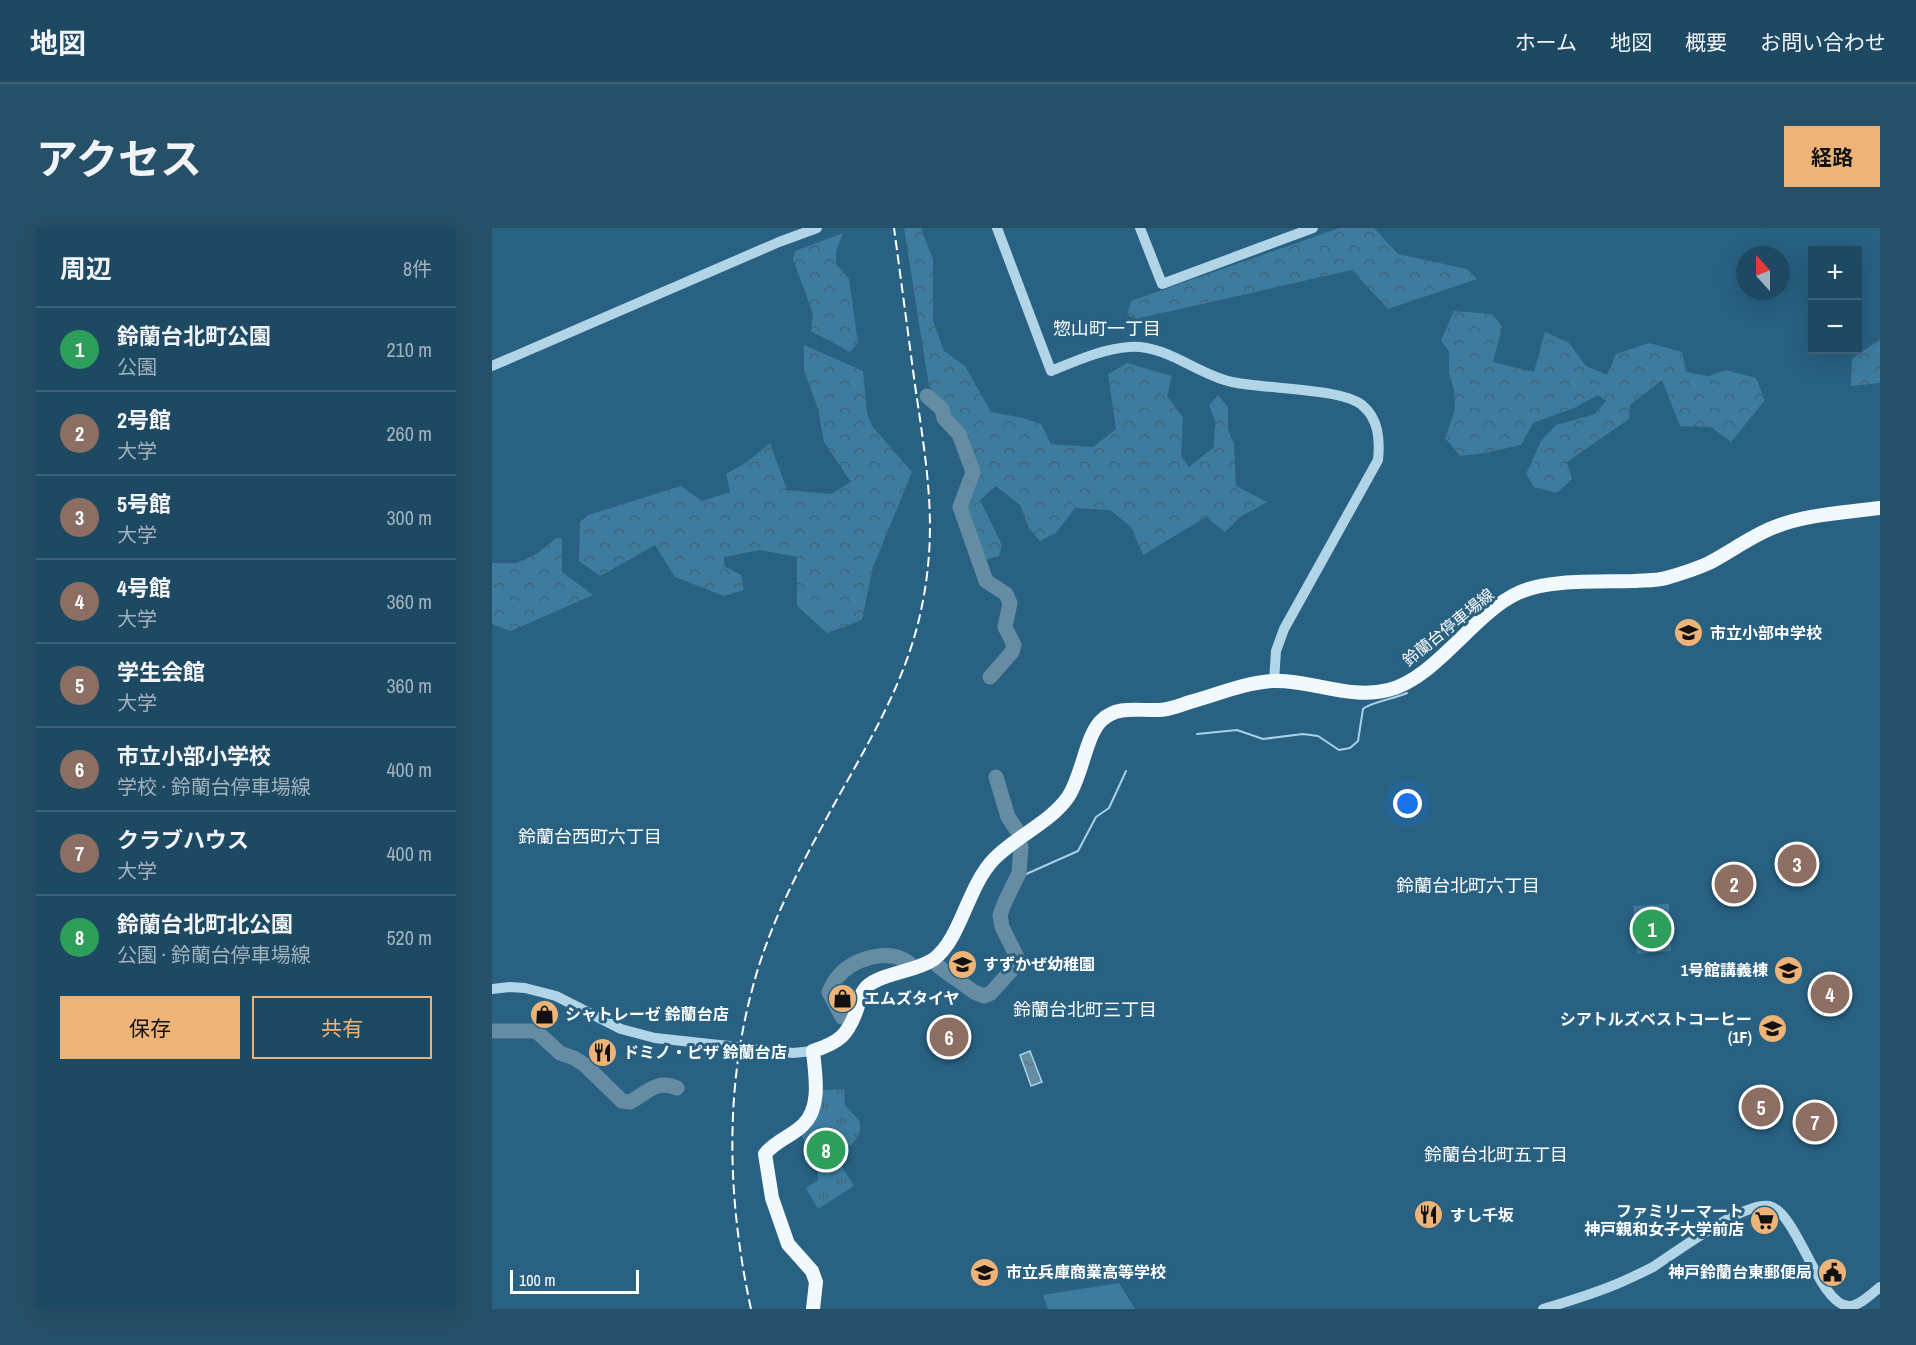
<!DOCTYPE html>
<html lang="ja">
<head>
<meta charset="utf-8">
<style>
	body { margin:0; font-family:"Archivo Narrow","Noto Sans JP",sans-serif; background:#265068; color:#f1f3f6 }
	.controls { position:absolute; right:18px; top:18px; display:grid; overflow:hidden; border-radius:0px; box-shadow:0 6px 24px #0002 }
	.controls button { width:54px; height:54px; display:grid; place-items:center; padding:0; border:0; border-bottom:2px solid #3c6177; background:#1e4962; color:#f1f3f6; font:30px sans-serif }
	.compass { position:absolute; left:1244px; top:18px; width:54px; height:54px; border-radius:50%; background:#1e4962; box-shadow:0 6px 24px #0002; rotate:339deg }
	.scale { position:absolute; left:18px; bottom:15px; width:129px; box-sizing:border-box; padding-left:6px; border:3px solid #fff; border-top:0; font-size:16px; line-height:21px; white-space:nowrap; color:#fff; -webkit-text-stroke:4px #286182; paint-order:stroke }
	.you { position:absolute; left:916px; top:576px; width:21px; height:21px; margin:-15px; border:4px solid #fff; border-radius:50%; background:#1a73e8; box-shadow:0 0 0 9px #1a73e833 }
	.badge { display:grid; place-items:center; width:39px; height:39px; border-radius:50%; background:#eeb477; color:#fff; font-size:20px; font-weight:700 }
	.pin { position:absolute; translate:-50% -50%; border:3px solid #fff; box-shadow:0 2px 6px #0006 }
	.list { margin:0; padding:0; list-style:none }
	h2 { display:flex; justify-content:space-between; align-items:center; height:78px; margin:0; padding:0 24px; font-size:26px }
	h2 small { font-size:20px; font-weight:400; color:#a1b2be }
	.list li { display:grid; grid-template-columns:39px 1fr auto; gap:18px; align-items:center; box-sizing:border-box; height:84px; padding:0 24px; border-top:2px solid #3c6177 }
	.list b { display:block; font-size:22px; white-space:nowrap }
	.list p { margin:0; font-size:20px; white-space:nowrap; color:#a1b2be }
	.list em { font-size:20px; font-style:normal; color:#a1b2be }
	.actions { display:flex; gap:12px; padding:18px 24px }
	.actions a { flex:1; padding:14px 0; border:2px solid #eeb477; border-radius:0px; text-align:center; font-size:21px; color:#eeb477 }
	.actions .main { background:#eeb477; color:#111 }
	.map { position:relative; flex:none; width:1388px; height:1081px; overflow:hidden; border-radius:0px }
	header { display:flex; align-items:center; gap:36px; box-sizing:border-box; height:84px; padding:0 30px; background:#1e4962; border-bottom:2px solid #3c6177 }
	header strong { font-size:28px }
	nav { display:flex; gap:33px; margin-inline-start:auto; font-size:21px }
	.intro { display:flex; align-items:center; justify-content:space-between; box-sizing:border-box; height:144px; padding:0 36px }
	h1 { margin:0; font-size:42px }
	.button { padding:15px 27px; border-radius:0px; background:#eeb477; color:#111; font-size:21px; font-weight:700 }
	main { display:flex; gap:36px; padding:0 36px }
	aside { flex:1; background:#1e4962; border-radius:0px; box-shadow:0 6px 24px #0002 }
	.map>svg:first-child { display:block }
	.forest { fill:url(#forest-crowns) }
	.park { fill:url(#park-tufts) }
	.pitch { fill:#3d7c9f }
	.water { fill:url(#water-ripples); stroke:#a6d1e7; stroke-width:1.5 }
	.lines { fill:none; stroke-linecap:round; stroke-linejoin:round }
	.stream { stroke:#a6d1e7; stroke-width:2 }
	.river { stroke:#658ca2; stroke-width:15 }
	.minor { stroke:#b1d4e6; stroke-width:10 }
	.major { stroke:#f2f9fd; stroke-width:14 }
	.rail { stroke:#fff; stroke-width:2; stroke-dasharray:10 4.5; stroke-linecap:butt }
	.labels { text-anchor:middle; dominant-baseline:central; stroke-width:6; stroke-linejoin:round; paint-order:stroke }
	.street-label { font-size:16px; fill:#fff; stroke:#286182 }
	.poi-label { font-size:16px; font-weight:bold; fill:#fff; stroke:#286182; text-anchor:start }
	.neighbourhood-label { font-size:18px; fill:#fff; stroke:#286182 }
</style>
</head>
<body>
<header>
<strong>地図</strong>
<nav><a>ホーム</a><a>地図</a><a>概要</a><a>お問い合わせ</a></nav>
</header>
<div class="intro"><h1>アクセス</h1><a class="button">経路</a></div>
<main>
<aside>
<h2>周辺<small>8件</small></h2>
<ul class="list">
<li><span class="badge" style="background:#2e9e5b">1</span><div><b>鈴蘭台北町公園</b><p>公園</p></div><em>210 m</em></li>
<li><span class="badge" style="background:#8d6e63">2</span><div><b>2号館</b><p>大学</p></div><em>260 m</em></li>
<li><span class="badge" style="background:#8d6e63">3</span><div><b>5号館</b><p>大学</p></div><em>300 m</em></li>
<li><span class="badge" style="background:#8d6e63">4</span><div><b>4号館</b><p>大学</p></div><em>360 m</em></li>
<li><span class="badge" style="background:#8d6e63">5</span><div><b>学生会館</b><p>大学</p></div><em>360 m</em></li>
<li><span class="badge" style="background:#8d6e63">6</span><div><b>市立小部小学校</b><p>学校 · 鈴蘭台停車場線</p></div><em>400 m</em></li>
<li><span class="badge" style="background:#8d6e63">7</span><div><b>クラブハウス</b><p>大学</p></div><em>400 m</em></li>
<li><span class="badge" style="background:#2e9e5b">8</span><div><b>鈴蘭台北町北公園</b><p>公園 · 鈴蘭台停車場線</p></div><em>520 m</em></li>
</ul>
<div class="actions"><a class="main">保存</a><a>共有</a></div>
</aside>
<div class="map">
<svg width="1388" height="1081" viewBox="0 0 1388 1081">
	<defs>
		<pattern id="forest-crowns" width="20" height="18" patternUnits="userSpaceOnUse" patternTransform="scale(1.5)"><rect width="20" height="18" fill="#3d7c9f"/><path d="M2 6a3 3 0 1 1 6 0M12 15a3 3 0 1 1 6 0" fill="none" stroke="#446476"/></pattern>
		<pattern id="park-tufts" width="24" height="20" patternUnits="userSpaceOnUse" patternTransform="scale(1.5)"><rect width="24" height="20" fill="#3d7c9f"/><path d="M3 7l-1-3M5 7V3M7 7l1-3M15 17l-1-3M17 17v-4M19 17l1-3" fill="none" stroke="#446476"/></pattern>
		<pattern id="water-ripples" width="26" height="14" patternUnits="userSpaceOnUse" patternTransform="scale(1.5)"><rect width="26" height="14" fill="#658ca2"/><path d="M2 4q2-2 4 0t4 0M15 11q2-2 4 0t4 0" fill="none" stroke="#5b7280"/></pattern>
	</defs>
	<rect width="100%" height="100%" fill="#286182"/>
	<g class="forest">
		<path d="M412,0h17l12,31v62l11,30 21,15 26,46 32,6 18,6 10,20 42,3 23,-18 -8,-55 19,-11 45,13 -5,20 16,21 -2,39 8,11 25,-20 1,-26 -6,-16 9,-10 10,12v22l6,15 2,42 31,16 -27,15 -15,15 -19,-15 -63,38 -12,-28 -21,-17 -35,-2 -19,25 -16,8 -11,-13 -9,-23 -24,-19 -16,14 22,45 -3,11 -14,4 -19,-53 13,-36 -14,-39 -36,-46z"/>
		<path d="M847,0h35l24,26 69,15 10,10 -89,30 -36,-39 -216,49 -9,-4 4,-14z"/>
		<path d="M351,5l-7,18v13l13,15 9,64 -8,9 -39,-21 2,-17 -20,-55 2,-8z"/>
		<path d="M962,83l39,3 9,13 -9,35 41,10 11,-40 24,11 17,23 21,9 9,-21 33,-11 33,9 4,20 22,4 18,-6 30,8 9,22 -34,42 -20,-15 -31,-1 -18,-46 -32,25 -1,14 -62,43 5,17 -15,14 -23,-6 -8,-13 15,-33 15,-16 39,-11 11,-13 -8,-6 -24,13 -41,15 -12,22 -36,8 -25,3 -15,-18 10,-28 -1,-21 -5,-16v-22l-8,-11z"/>
		<path d="M1388,111v44l-29,3 1,-27z"/>
		<path d="M312,117l59,26 4,42 5,13 40,46 -39,95 -11,53 -35,13 -30,-27v-49l-37,-7 -36,7v9l17,9 3,15 -20,6 -49,-19 -20,-32 -55,31 -21,-15 1,-39 8,-7 93,-29 21,15 28,-9 -4,-18 21,-12 23,-19 17,47 44,4 20,-12 -27,-40 -6,-33 -14,-39z"/>
		<path d="M64,310h6v34l31,23 -82,36 -19,-7v-61h25l21,-10z"/>
	</g>
	<g class="park">
		<path d="M1177,676l2,47 -34,3 -4,-48z"/>
		<path d="M352,861c1,4 0,11 1,15 2,5 9,10 13,15 9,16 -11,30 -22,38l18,29 -36,23 -12,-21 12,-8v-17l-7,1 -6,-12 1,-7 -5,-11c14,-8 22,-29 22,-44z"/>
	</g>
	<path class="pitch" d="M627,1055l16,26h-87l-5,-14z"/>
	<path class="water" d="M538,823l12,31 -11,4 -11,-31z"/>
	<g class="lines">
		<g class="stream">
			<path d="M705,506l40,-4 26,9 40,-5 15,2 21,14 11,-2 8,-7 5,-32c6,-6 33,-11 44,-16"/>
			<path d="M522,654l10,-7 54,-24 18,-34 13,-9 17,-37"/>
		</g>
		<g class="river">
			<path d="M435,168l15,13 2,9 15,16 14,38 -13,35 26,74 20,13 4,9 -5,24 9,18 -2,7 -22,25"/>
			<path d="M504,549l12,40 8,12"/>
			<path d="M446,738l36,26 10,4 7,-3 25,-28 1,-8 -15,-30 -2,-12 4,-11 15,-31 2,-26"/>
			<path d="M350,789l-13,-25c2,-4 4,-9 7,-13 15,-20 52,-32 73,-16"/>
			<path d="M0,803h44l24,22 14,5 11,7 37,36 8,1c17,-9 26,-23 47,-14"/>
		</g>
		<g class="minor">
			<path d="M505,0l54,143c25,-10 51,-22 78,-24 37,-3 69,28 103,35 31,7 109,6 130,23 17,14 18,35 16,55l-94,169 -8,22 -2,30"/>
			<path d="M648,0l22,56 151,-56"/>
			<path d="M0,138l287,-124 38,-14"/>
			<path d="M0,761l18,-2 15,1 31,8 65,33 34,9 138,15 20,-2"/>
			<path d="M1051,1081c29,-9 58,-17 85,-30 9,-4 17,-8 25,-12 23,-15 90,-65 116,-61 28,5 50,100 80,100 11,0 23,-13 31,-19"/>
		</g>
		<path class="major" d="M321,1081l3,-27 -4,-11 -24,-27 -16,-46 -7,-44c11,-14 26,-17 38,-29 19,-18 12,-51 10,-74 27,-9 35,-16 44,-42 2,-6 3,-14 7,-19 10,-16 52,-18 70,-31 27,-20 33,-72 60,-100 21,-22 57,-37 74,-62 14,-20 18,-63 34,-77 16,-15 37,-9 56,-10 11,0 22,-5 32,-8 26,-7 54,-19 82,-21 38,-2 78,19 116,9 47,-11 86,-77 130,-97 29,-14 82,-11 115,-12 11,-1 23,0 33,-3 14,-4 30,-9 43,-15 21,-11 41,-26 63,-35 34,-14 71,-15 108,-20"/>
		<path class="rail" d="M259,1081c-23,-105 -27,-215 1,-319 14,-55 39,-106 66,-156 38,-72 84,-139 102,-219 19,-84 7,-147 -5,-230 -7,-52 -14,-105 -21,-157"/>
	</g>
	<defs>
		<symbol id="school-disc" viewBox="-11 -11 22 22"><circle r="9.5" fill="#eeb477" stroke="#286182"/><path d="M0-5L7-2L0 1L-7-2ZM-4 1L0 2.5L4 1V4Q0 6-4 4Z" fill="#111"/></symbol>
		<symbol id="university-disc" viewBox="-11 -11 22 22"><circle r="9.5" fill="#eeb477" stroke="#286182"/><path d="M0-5L7-2L0 1L-7-2ZM-4 1L0 2.5L4 1V4Q0 6-4 4Z" fill="#111"/></symbol>
		<symbol id="shop-disc" viewBox="-11 -11 22 22"><circle r="9.5" fill="#eeb477" stroke="#286182"/><path d="M-5-2.5h2.3a2.7 3.5 0 0 1 5.4 0H5L5.5 6h-11ZM-1.5-2.5h3a1.5 2.3 0 0 0-3 0Z" fill="#111"/></symbol>
		<symbol id="restaurant-disc" viewBox="-11 -11 22 22"><circle r="9.5" fill="#eeb477" stroke="#286182"/><path d="M-5-6h1v4h1v-4h1v4h1v-4h1v5L-1.5 .5V6h-2V.5L-5-1ZM5-6V6H3V1.5H1.5Q1.5-4 5-6Z" fill="#111"/></symbol>
		<symbol id="supermarket-disc" viewBox="-11 -11 22 22"><circle r="9.5" fill="#eeb477" stroke="#286182"/><path d="M-6-5.5h2.5l.6 2H6L4.5 2H-2.5L-4.4-4H-6ZM-1.5 3.2a1.3 1.3 0 1 0 .1 0ZM3 3.2a1.3 1.3 0 1 0 .1 0Z" fill="#111"/></symbol>
		<symbol id="civic-disc" viewBox="-11 -11 22 22"><circle r="9.5" fill="#eeb477" stroke="#286182"/><path d="M-.6-6.5H3V-4.5H.6V-3L4-1V1h2V6H-6V1h2V-1L-.6-3ZM-1.2 2.5V6h2.4V2.5Z" fill="#111"/></symbol>
	</defs>
	<g fill-rule="evenodd">
		<use href="#school-disc" x="1180" y="388" width="33" height="33"/>
		<use href="#school-disc" x="454" y="720" width="33" height="33"/>
		<use href="#university-disc" x="1280" y="726" width="33" height="33"/>
		<use href="#shop-disc" x="334" y="754" width="33" height="33"/>
		<use href="#shop-disc" x="36" y="770" width="33" height="33"/>
		<use href="#university-disc" x="1264" y="784" width="33" height="33"/>
		<use href="#restaurant-disc" x="94" y="808" width="33" height="33"/>
		<use href="#restaurant-disc" x="920" y="970" width="33" height="33"/>
		<use href="#supermarket-disc" x="1256" y="976" width="33" height="33"/>
		<use href="#school-disc" x="476" y="1028" width="33" height="33"/>
		<use href="#civic-disc" x="1324" y="1028" width="33" height="33"/>
	</g>
	<g class="labels">
		<g class="street-label">
			<text transform="translate(956 399) rotate(-39)">鈴蘭台停車場線</text>
		</g>
		<g class="poi-label">
			<text x="1218" y="405">市立小部中学校</text>
			<text x="491" y="736">すずかぜ幼稚園</text>
			<text x="1276" y="742" text-anchor="end">1号館講義棟</text>
			<text x="372" y="770">エムズタイヤ</text>
			<text x="73" y="786">シャトレーゼ 鈴蘭台店</text>
			<text x="1260" y="791" text-anchor="end">シアトルズベストコーヒー<tspan x="1260" dy="18">(1F)</tspan></text>
			<text x="131" y="824">ドミノ・ピザ 鈴蘭台店</text>
			<text x="1252" y="983" text-anchor="end">ファミリーマート<tspan x="1252" dy="18">神戸親和女子大学前店</tspan></text>
			<text x="958" y="987">すし千坂</text>
			<text x="514" y="1044">市立兵庫商業高等学校</text>
			<text x="1320" y="1044" text-anchor="end">神戸鈴蘭台東郵便局</text>
		</g>
		<g class="neighbourhood-label">
			<text x="615" y="100">惣山町一丁目</text>
			<text x="98" y="608">鈴蘭台西町六丁目</text>
			<text x="976" y="657">鈴蘭台北町六丁目</text>
			<text x="593" y="781">鈴蘭台北町三丁目</text>
			<text x="1004" y="926">鈴蘭台北町五丁目</text>
		</g>
	</g>
</svg>
<div class="controls">
<button>+</button>
<button>−</button>
</div>
<svg class="compass" viewBox="-18 -18 36 36"><path d="M0-13l5 13h-10z" fill="#e53935"/><path d="M0 13l5-13h-10z" fill="#a1b2be"/></svg>
<div class="scale">100 m</div>
<div class="you"></div>
<div class="pin badge" style="left:1160px;top:701px;background:#2e9e5b">1</div>
<div class="pin badge" style="left:1242px;top:656px;background:#8d6e63">2</div>
<div class="pin badge" style="left:1305px;top:636px;background:#8d6e63">3</div>
<div class="pin badge" style="left:1338px;top:766px;background:#8d6e63">4</div>
<div class="pin badge" style="left:1269px;top:879px;background:#8d6e63">5</div>
<div class="pin badge" style="left:457px;top:809px;background:#8d6e63">6</div>
<div class="pin badge" style="left:1323px;top:894px;background:#8d6e63">7</div>
<div class="pin badge" style="left:334px;top:922px;background:#2e9e5b">8</div>
</div>
</main>
</body>
</html>
